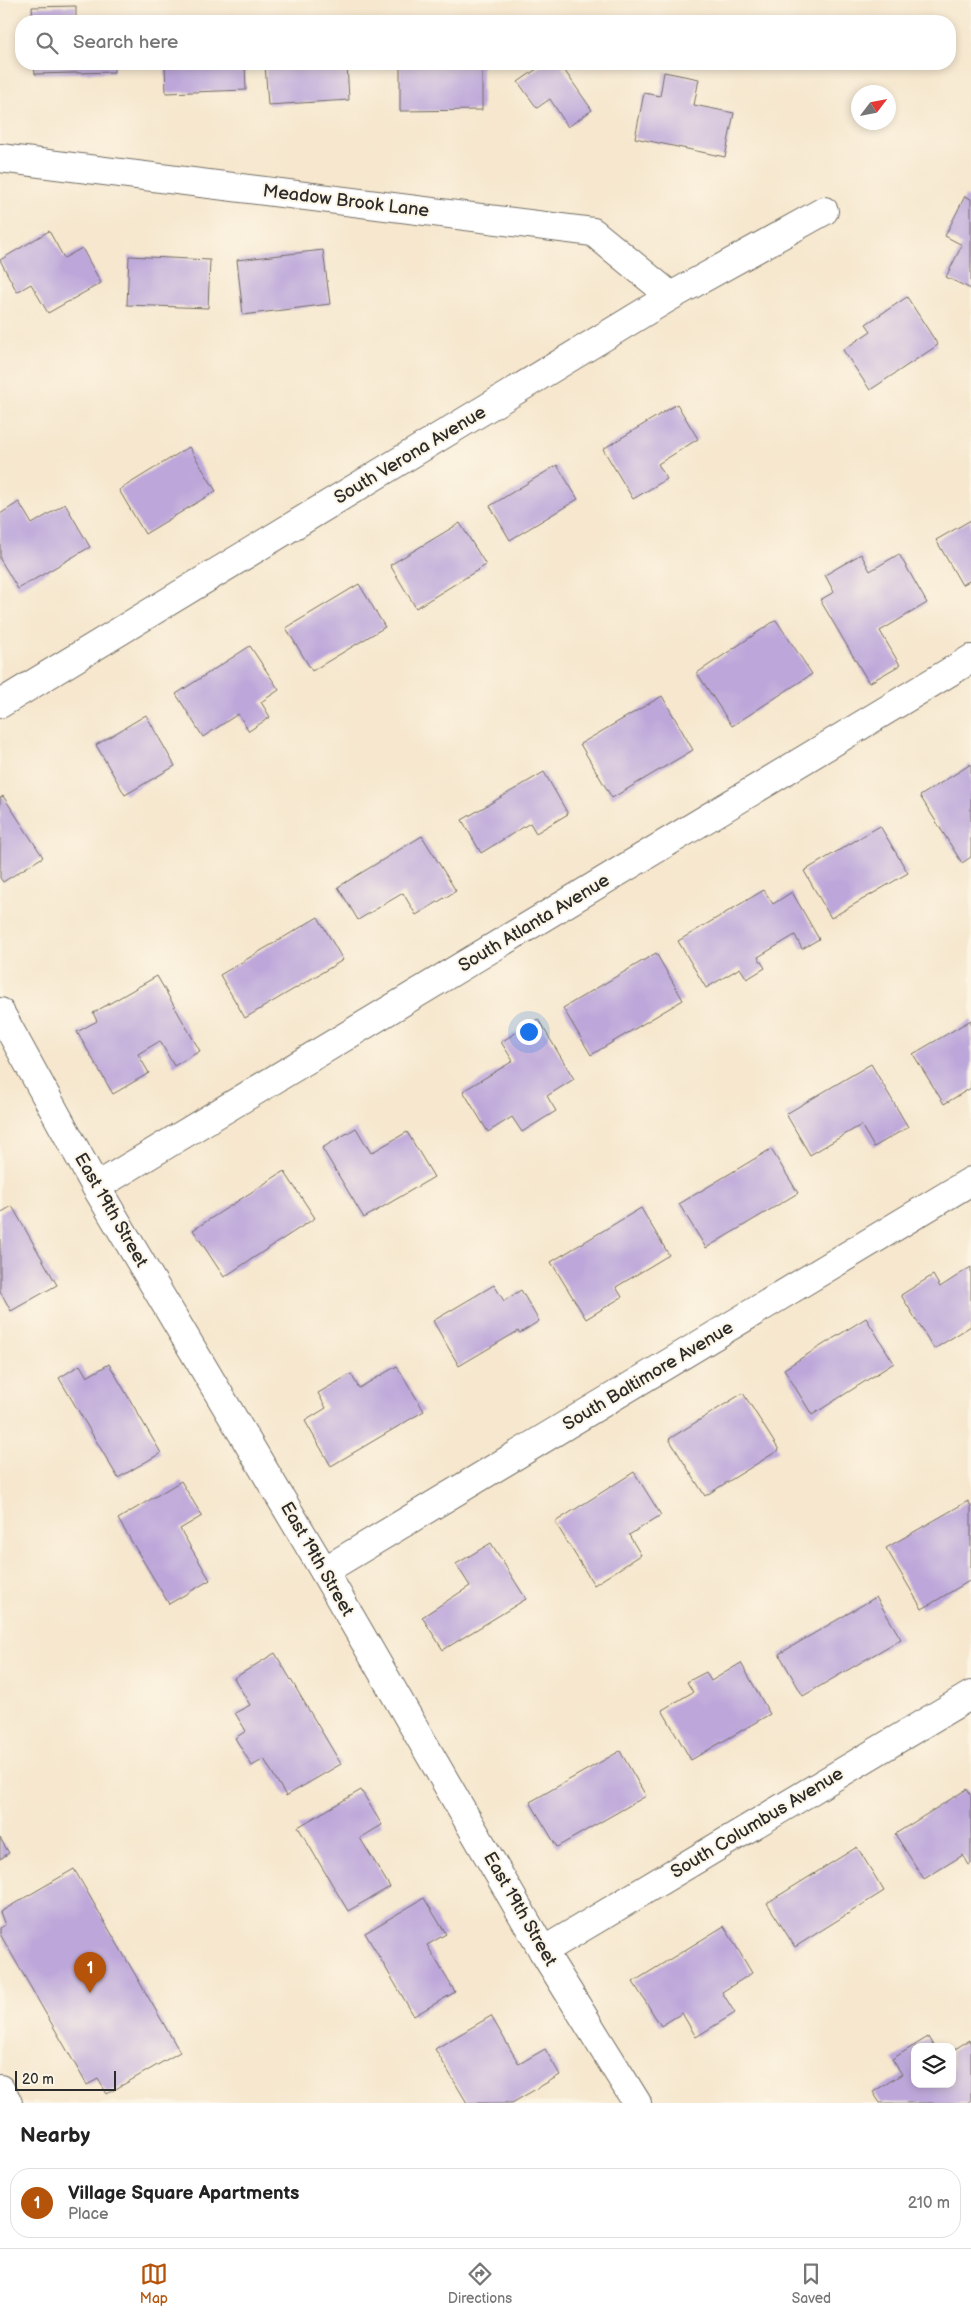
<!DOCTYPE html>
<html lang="en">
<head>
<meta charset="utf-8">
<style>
	body { margin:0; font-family:"Balsamiq Sans",sans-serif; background:#f2f2f2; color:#222 }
	.controls { position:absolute; right:15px; bottom:15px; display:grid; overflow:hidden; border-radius:10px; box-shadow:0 2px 8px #0003 }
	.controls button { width:45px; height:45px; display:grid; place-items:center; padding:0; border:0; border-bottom:1px solid #e0e0e0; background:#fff; color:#222; font:25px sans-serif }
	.compass { position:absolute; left:851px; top:85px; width:45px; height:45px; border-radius:50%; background:#fff; box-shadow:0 2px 8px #0003; rotate:58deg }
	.scale { position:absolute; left:15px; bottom:12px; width:101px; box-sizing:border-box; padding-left:5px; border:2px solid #2b2b2b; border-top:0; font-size:14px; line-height:18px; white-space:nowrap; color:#2b2b2b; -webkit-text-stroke:4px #fcf5e5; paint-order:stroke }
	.you { position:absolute; left:528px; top:1031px; width:18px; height:18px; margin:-12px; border:4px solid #fff; border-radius:50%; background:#1a73e8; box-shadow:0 0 0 8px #1a73e833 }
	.badge { display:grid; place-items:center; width:32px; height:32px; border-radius:50%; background:#b45309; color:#fff; font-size:16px; font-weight:700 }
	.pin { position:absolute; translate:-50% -41px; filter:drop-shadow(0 1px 2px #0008) }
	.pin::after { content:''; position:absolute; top:26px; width:18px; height:15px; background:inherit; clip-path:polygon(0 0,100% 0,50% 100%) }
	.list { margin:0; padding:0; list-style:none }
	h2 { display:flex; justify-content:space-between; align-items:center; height:65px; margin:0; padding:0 20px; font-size:21px }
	h2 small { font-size:16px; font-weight:400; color:#767676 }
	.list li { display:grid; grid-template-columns:32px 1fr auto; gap:15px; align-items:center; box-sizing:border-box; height:70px; margin:0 10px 10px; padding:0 10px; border:1px solid #e0e0e0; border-radius:20px }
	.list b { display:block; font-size:19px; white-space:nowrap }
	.list p { margin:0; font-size:16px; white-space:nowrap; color:#767676 }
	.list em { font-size:16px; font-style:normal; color:#767676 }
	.icon { flex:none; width:28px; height:28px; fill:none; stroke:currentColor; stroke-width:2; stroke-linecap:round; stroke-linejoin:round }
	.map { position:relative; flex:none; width:971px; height:2103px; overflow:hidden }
	.search { position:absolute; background:#fff; box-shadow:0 2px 8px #0003; left:15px; right:15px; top:15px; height:55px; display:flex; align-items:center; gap:12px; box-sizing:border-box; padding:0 18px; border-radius:20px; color:#767676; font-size:19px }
	.sheet { height:145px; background:#fff }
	nav { display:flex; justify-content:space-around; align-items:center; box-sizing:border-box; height:70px; border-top:1px solid #e0e0e0; background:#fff; font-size:14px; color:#767676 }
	nav a { display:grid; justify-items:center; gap:2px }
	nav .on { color:#b45309 }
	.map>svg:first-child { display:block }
	.building { fill:#bda7da }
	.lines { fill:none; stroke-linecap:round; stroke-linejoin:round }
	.minor-casing { stroke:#726d64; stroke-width:30 }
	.minor { stroke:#fff; stroke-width:28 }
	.labels { text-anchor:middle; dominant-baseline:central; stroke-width:4; stroke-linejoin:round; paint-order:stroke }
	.street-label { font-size:18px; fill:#2b2b2b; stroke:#fcf5e5 }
</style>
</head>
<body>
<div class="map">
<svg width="971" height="2103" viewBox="0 0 971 2103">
	<rect width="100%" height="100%" fill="#fcf5e5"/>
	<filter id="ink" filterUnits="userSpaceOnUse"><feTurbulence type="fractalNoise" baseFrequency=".02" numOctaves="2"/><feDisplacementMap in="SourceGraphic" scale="10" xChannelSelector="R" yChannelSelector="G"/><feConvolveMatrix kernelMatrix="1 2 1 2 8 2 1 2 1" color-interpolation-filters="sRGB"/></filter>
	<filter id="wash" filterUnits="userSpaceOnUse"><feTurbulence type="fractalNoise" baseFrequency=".0096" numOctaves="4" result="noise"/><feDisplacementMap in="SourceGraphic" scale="20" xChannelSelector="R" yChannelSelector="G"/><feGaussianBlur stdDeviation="1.12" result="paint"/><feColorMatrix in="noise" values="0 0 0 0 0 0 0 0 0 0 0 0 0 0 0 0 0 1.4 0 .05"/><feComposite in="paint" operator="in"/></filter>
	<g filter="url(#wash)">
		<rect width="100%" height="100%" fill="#f6e7ce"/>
		<g id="blocks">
			<g class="building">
				<path d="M76,6v15h-43l-1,-14z"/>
				<path d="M34,64h80v8l-79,2z"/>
				<path d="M165,64h80l1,26 -80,3z"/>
				<path d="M265,64h82l2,36 -81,5z"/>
				<path d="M400,64h82v46l-82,1z"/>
				<path d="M544,64h16l32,46 -24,17 -18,-28 -13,9 -19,-26z"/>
				<path d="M664,72l35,7 -5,26 40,8 -9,44 -90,-19 9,-45 16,3z"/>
				<path d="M965,196l6,3v90l-25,-12 16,-32 -17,-9z"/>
				<path d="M49,231l15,27 18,-10 19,35 -53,30 -17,-29 -14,8 -17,-32z"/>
				<path d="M323,250l7,54 -87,11 -6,-55z"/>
				<path d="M129,256l81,4 -2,48 -81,-3z"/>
				<path d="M907,297l31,48 -68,45 -27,-40 28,-19 -5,-7z"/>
				<path d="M677,404l21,35 -40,25 9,15 -34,20 -30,-50z"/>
				<path d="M189,447l27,44 -71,43 -26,-44z"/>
				<path d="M557,465l21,34 -68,41 -20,-34z"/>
				<path d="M19,502l13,22 33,-20 25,43 -72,42 -18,-30v-45z"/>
				<path d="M971,520v60l-9,5 -26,-45z"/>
				<path d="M460,523l26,42 -70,43 -26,-43z"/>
				<path d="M861,554l9,17 29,-17 28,49 -47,28 20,34 -31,18 -49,-83 14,-8 -9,-17z"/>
				<path d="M359,584l26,43 -73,44 -26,-43z"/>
				<path d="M776,620l36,54 -80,52 -35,-53z"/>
				<path d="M250,646l29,44 -18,12 9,15 -21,14 -11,-17 -35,23 -27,-43z"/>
				<path d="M662,696l31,54 -81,48 -32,-54z"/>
				<path d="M146,715l29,51 -50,29 -29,-50z"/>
				<path d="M971,764v93l-9,6 -42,-67z"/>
				<path d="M544,772l24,42 -32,19 -6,-10 -49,30 -19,-33z"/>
				<path d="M3,796l40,61 -40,25 -3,-4v-80z"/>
				<path d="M880,826l28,47 -77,45 -27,-47z"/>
				<path d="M422,836l34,55 -40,24 -13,-22 -45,27 -20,-33z"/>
				<path d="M764,890l9,14 19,-12 27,47 -17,10 -7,-14 -37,22 7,11 -18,11 -7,-11 -34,20 -28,-47z"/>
				<path d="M318,917l25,43 -98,58 -25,-43z"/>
				<path d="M656,953l27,47 -92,55 -28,-47z"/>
				<path d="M157,976l43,75 -26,15 -14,-25 -22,13 11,19 -36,21 -36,-62 20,-11 -4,-8z"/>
				<path d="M538,1019l36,60 -27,17 9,15 -34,21 -10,-15 -24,15 -25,-41 50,-30 -12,-19z"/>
				<path d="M971,1020v68l-27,16 -31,-50z"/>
				<path d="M871,1064l37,63 -34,20 -13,-22 -51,30 -24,-41z"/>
				<path d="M356,1128l15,25 36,-21 27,45 -70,41 -42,-70z"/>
				<path d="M771,1149l27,44 -92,55 -27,-44z"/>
				<path d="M284,1171l31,47 -91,59 -31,-47z"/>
				<path d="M12,1206l45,79 -46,26 -11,-20v-78z"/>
				<path d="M641,1208l28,47 -53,32 6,10 -36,22 -35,-57z"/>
				<path d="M971,1267v59l-37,23 -33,-54 32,-20 7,12z"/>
				<path d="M494,1285l10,16 17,-11 18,31 -19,12 -2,-2 -59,35 -26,-45z"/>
				<path d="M866,1318l28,45 -82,52 -28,-46z"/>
				<path d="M109,1364l52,89 -43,25 -59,-100 21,-13 7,12z"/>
				<path d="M397,1366l27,45 -93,55 -26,-45 21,-13 -8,-15 33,-19 8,14z"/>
				<path d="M743,1393l36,57 -74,46 -36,-57z"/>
				<path d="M634,1472l27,43 -32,20 12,20 -47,30 -39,-63z"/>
				<path d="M181,1481l21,35 -22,13 30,51 -41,24 -51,-85z"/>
				<path d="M968,1501l3,5v74l-49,29 -36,-61z"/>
				<path d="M491,1543l35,56 -83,51 -21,-33 48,-31 -14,-22z"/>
				<path d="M876,1597l25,42 -98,57 -24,-42z"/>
				<path d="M275,1653l66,111 -55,32 -22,-37 -12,7 -17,-28 11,-7 -11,-18 15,-8 -16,-27z"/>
				<path d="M741,1663l29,51 -79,46 -29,-50 31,-18 -6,-10 19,-10 5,9z"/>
				<path d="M620,1751l26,45 -89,51 -27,-45z"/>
				<path d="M967,1789l4,7v68l-2,1 -6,-10 -39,24 -29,-45z"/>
				<path d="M361,1790l21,35 -22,13 30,49 -42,24 -50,-84z"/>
				<path d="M0,1838l9,15 -9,6z"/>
				<path d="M857,1847l27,44 -89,56 -28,-44z"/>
				<path d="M74,1869l106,183 -73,42 -9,-15 -11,6 -87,-151v-6l5,-3 -5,-13z"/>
				<path d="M424,1898l22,36 -19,11 28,47 -41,24 -49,-83z"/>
				<path d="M724,1926l28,47 -30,19 13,21 -39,24 -14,-24 -21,13 -28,-44z"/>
				<path d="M491,2016l28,48 26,-15 15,26 -48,28h-45l-32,-54z"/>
				<path d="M928,2037l6,10h-19v37h37v-33l17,-11 2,4v56l-4,3h-87l-7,-11 29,-18 -10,-15z"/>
			</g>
		</g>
	</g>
	<g filter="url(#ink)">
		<use href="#blocks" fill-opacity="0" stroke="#726d64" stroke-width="1"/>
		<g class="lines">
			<defs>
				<g id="minor">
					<path d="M0,158l593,74 78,64"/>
					<path d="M0,704l671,-408 153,-85"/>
					<path d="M0,1012l96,175 228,384 219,380 94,152"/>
					<path d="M96,1187l875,-528"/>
					<path d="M324,1571l647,-390"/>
					<path d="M543,1951l428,-256"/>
					<path d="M0,2089l8,14"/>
				</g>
			</defs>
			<use href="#minor" class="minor-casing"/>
			<use href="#minor" class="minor"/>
		</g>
	</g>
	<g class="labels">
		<g class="street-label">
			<text transform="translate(346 201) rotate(7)">Meadow Brook Lane</text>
			<text transform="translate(410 455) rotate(-31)">South Verona Avenue</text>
			<text transform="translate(534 923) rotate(-31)">South Atlanta Avenue</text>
			<text transform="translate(111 1210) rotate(60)">East 19th Street</text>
			<text transform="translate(648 1376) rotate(-31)">South Baltimore Avenue</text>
			<text transform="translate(317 1559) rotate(60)">East 19th Street</text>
			<text transform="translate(757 1823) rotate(-31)">South Columbus Avenue</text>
			<text transform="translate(520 1909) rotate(60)">East 19th Street</text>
		</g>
	</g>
</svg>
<div class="controls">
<button><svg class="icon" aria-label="layers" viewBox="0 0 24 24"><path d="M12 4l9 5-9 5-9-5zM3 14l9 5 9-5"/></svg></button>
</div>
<svg class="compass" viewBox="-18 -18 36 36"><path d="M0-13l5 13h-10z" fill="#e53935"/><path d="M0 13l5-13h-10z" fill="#767676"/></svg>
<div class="scale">20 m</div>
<div class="you"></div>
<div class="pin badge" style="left:90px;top:1993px">1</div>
<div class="search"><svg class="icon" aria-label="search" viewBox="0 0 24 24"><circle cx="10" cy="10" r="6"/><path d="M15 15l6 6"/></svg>Search here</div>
</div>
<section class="sheet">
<h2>Nearby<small></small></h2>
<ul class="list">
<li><span class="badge">1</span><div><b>Village Square Apartments</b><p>Place</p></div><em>210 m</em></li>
</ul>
</section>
<nav>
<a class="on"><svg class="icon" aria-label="map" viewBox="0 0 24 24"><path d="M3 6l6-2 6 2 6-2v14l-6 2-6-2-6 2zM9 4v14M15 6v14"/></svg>Map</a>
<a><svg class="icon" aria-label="directions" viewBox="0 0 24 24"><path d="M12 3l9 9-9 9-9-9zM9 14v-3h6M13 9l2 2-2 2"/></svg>Directions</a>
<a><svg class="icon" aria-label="saved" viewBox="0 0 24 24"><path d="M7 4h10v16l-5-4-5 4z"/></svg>Saved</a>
</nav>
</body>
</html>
